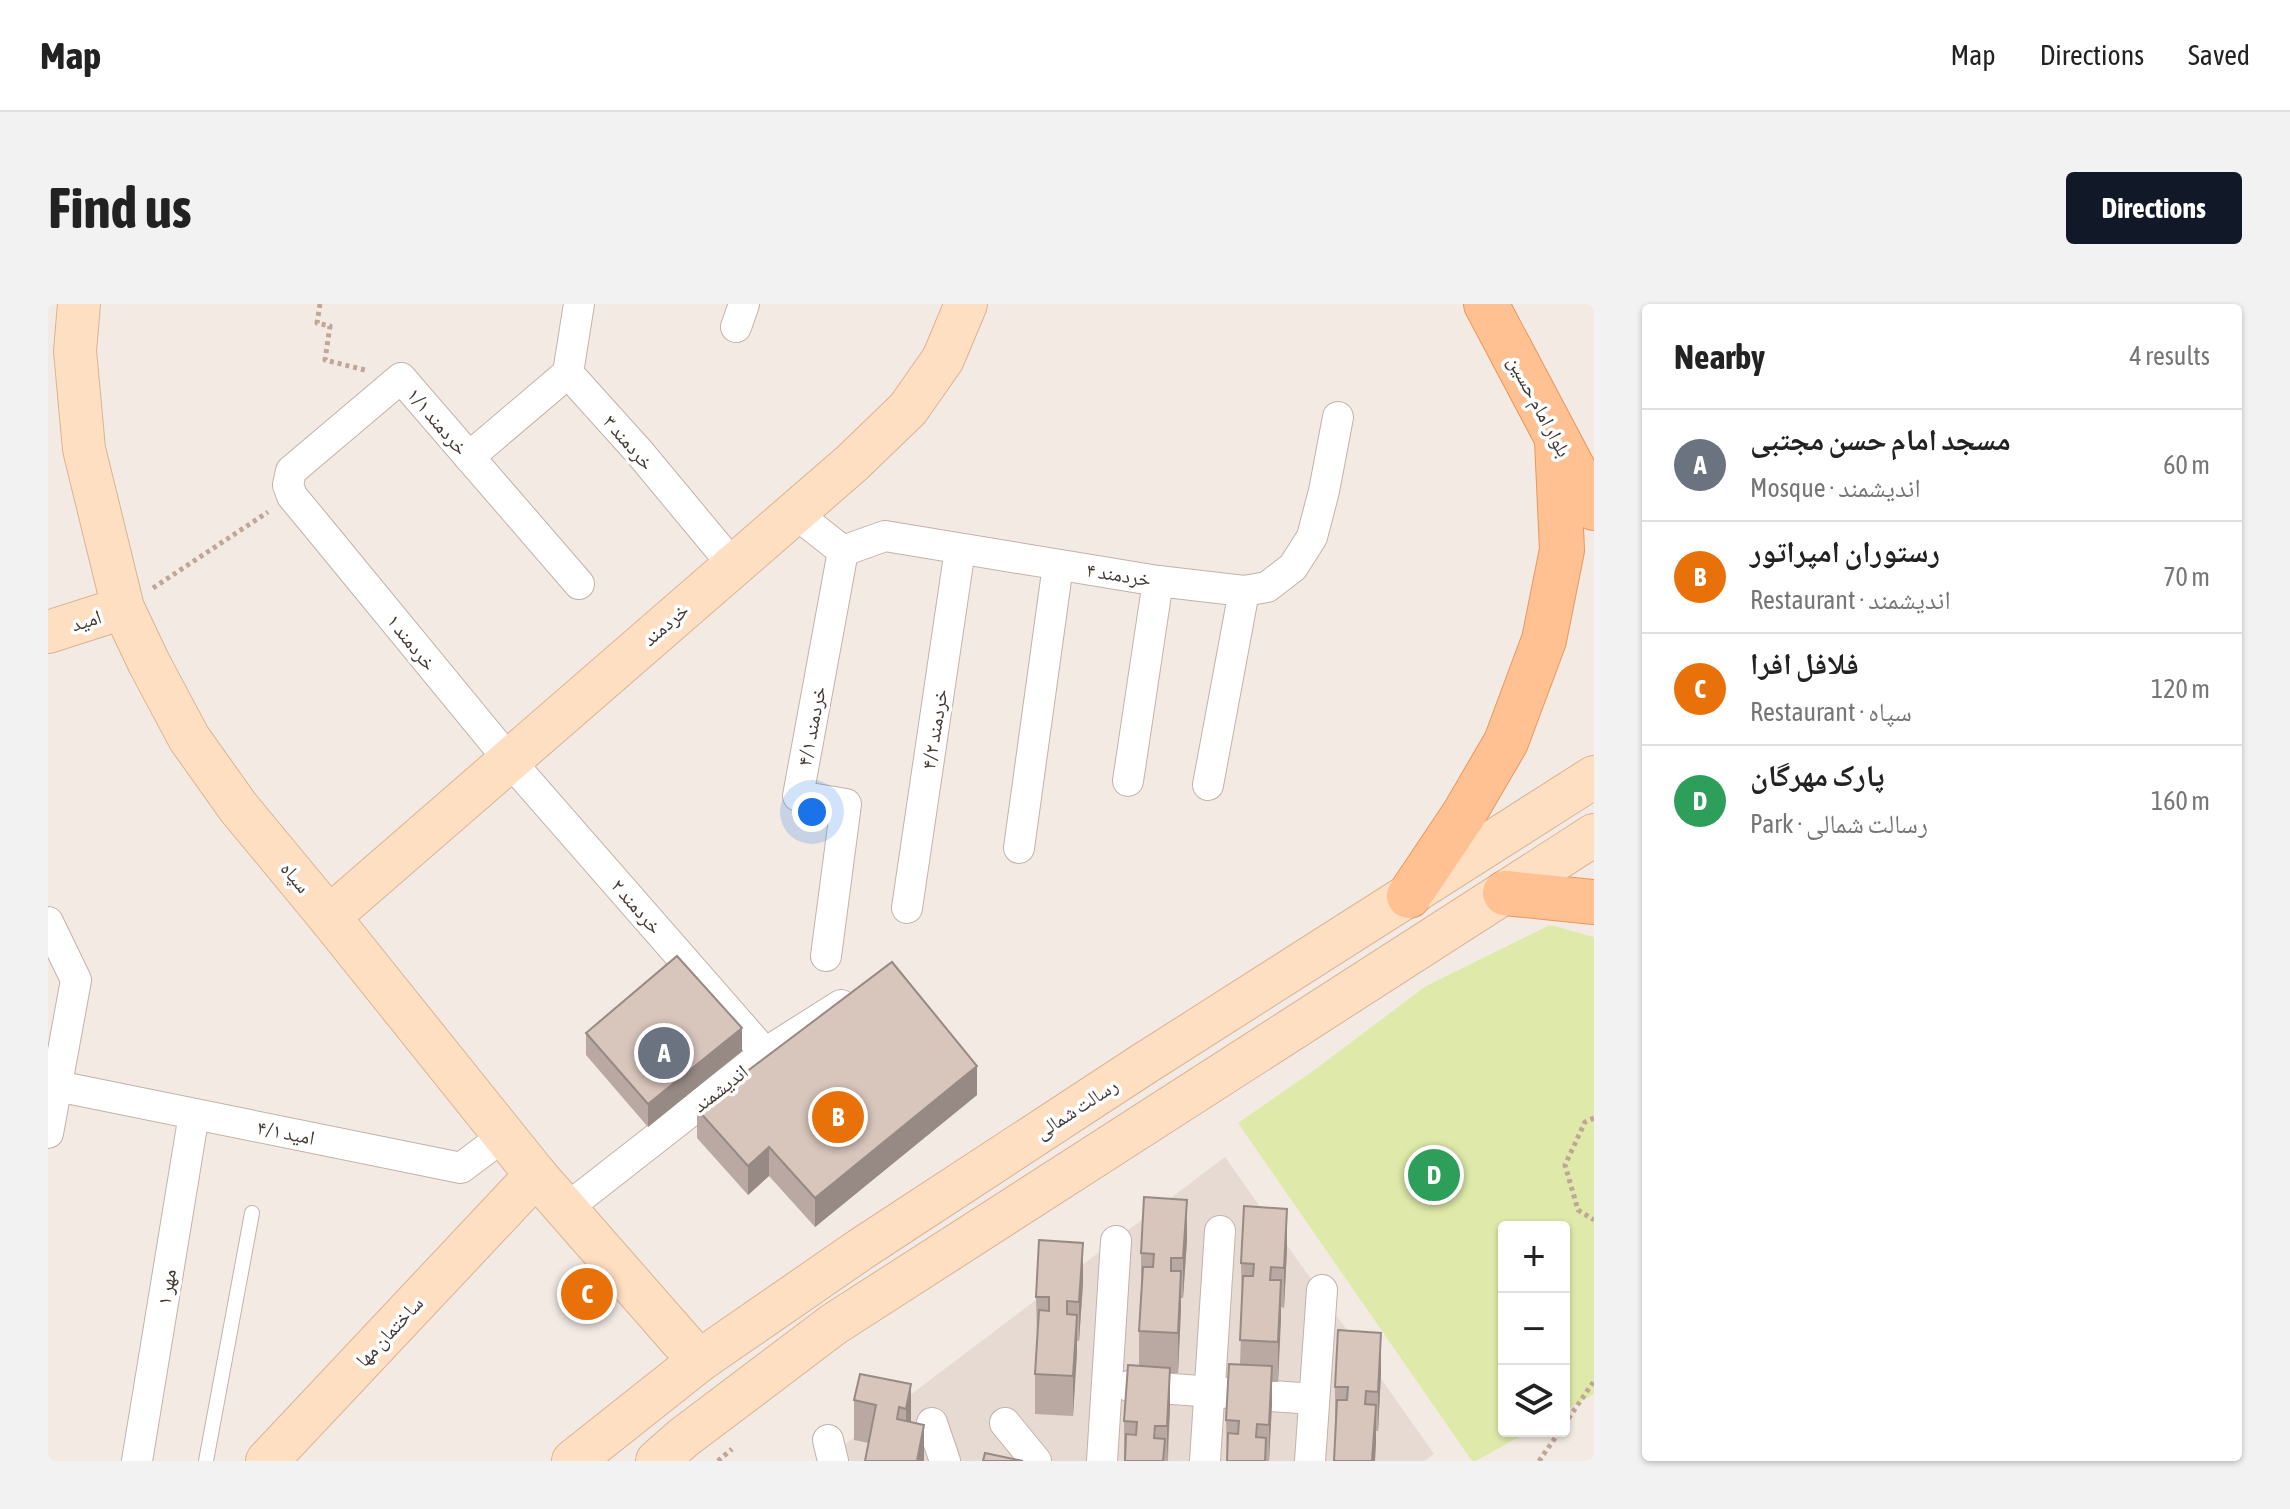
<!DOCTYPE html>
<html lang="en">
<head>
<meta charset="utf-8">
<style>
	body { margin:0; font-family:"Asap Condensed","Noto Naskh Arabic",sans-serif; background:#f2f2f2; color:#222 }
	.controls { position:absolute; right:24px; bottom:24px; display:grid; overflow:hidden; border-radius:8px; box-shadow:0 2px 6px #0004 }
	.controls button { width:72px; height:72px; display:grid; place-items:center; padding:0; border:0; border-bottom:2px solid #e0e0e0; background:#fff; color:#222; font:40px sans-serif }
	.you { position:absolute; left:764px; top:508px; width:28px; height:28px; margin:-20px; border:6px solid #fff; border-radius:50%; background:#1a73e8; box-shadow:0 0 0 12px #1a73e833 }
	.badge { display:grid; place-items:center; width:52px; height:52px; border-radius:50%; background:#111827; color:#fff; font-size:26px; font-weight:700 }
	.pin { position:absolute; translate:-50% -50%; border:4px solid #fff; box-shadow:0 2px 8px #0006 }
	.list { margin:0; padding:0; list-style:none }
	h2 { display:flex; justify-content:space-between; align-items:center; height:104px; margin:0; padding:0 32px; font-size:34px }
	h2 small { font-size:26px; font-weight:400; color:#767676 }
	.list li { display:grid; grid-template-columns:52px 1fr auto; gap:24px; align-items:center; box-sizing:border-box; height:112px; padding:0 32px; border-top:2px solid #e0e0e0 }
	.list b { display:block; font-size:30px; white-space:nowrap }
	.list p { margin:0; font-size:26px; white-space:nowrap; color:#767676 }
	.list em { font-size:26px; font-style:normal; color:#767676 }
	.icon { flex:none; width:44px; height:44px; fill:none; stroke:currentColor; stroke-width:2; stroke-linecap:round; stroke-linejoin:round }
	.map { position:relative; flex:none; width:1546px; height:1157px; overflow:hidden; border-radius:8px }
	header { display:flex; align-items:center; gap:48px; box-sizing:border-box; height:112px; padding:0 40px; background:#fff; border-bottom:2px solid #e0e0e0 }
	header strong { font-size:38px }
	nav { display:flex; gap:44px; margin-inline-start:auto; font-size:28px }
	.intro { display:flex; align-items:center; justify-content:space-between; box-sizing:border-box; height:192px; padding:0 48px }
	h1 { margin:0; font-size:56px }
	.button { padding:20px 36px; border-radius:8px; background:#111827; color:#fff; font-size:28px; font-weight:700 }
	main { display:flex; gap:48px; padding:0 48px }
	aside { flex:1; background:#fff; border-radius:8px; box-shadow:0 2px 6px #0004 }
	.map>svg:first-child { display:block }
	.residential { fill:#e7dad2 }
	.green { fill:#dfeaaa }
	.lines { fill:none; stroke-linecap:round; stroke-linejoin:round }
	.lane-casing { stroke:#c2b2a9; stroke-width:16 }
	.street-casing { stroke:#c2b2a9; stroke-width:32 }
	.secondary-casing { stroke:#d9b393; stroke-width:44 }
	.primary-casing { stroke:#ea975b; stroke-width:46 }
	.path { stroke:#c1a697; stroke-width:5; stroke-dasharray:4 4; stroke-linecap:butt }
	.lane { stroke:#fff; stroke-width:14 }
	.street { stroke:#fff; stroke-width:30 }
	.secondary { stroke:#ffdfc2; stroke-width:42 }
	.primary { stroke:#ffc191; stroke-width:44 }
	.wall { fill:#baa9a2 }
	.shaded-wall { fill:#978a84 }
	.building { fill:#d8c5bc; stroke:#978a84; stroke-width:2 }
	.labels { text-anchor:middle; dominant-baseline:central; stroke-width:7; stroke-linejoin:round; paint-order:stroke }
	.street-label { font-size:20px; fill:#453934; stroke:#fff }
</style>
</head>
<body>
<header>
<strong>Map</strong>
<nav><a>Map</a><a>Directions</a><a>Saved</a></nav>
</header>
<div class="intro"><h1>Find us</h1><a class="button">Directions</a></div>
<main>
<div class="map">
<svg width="1546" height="1157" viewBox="0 0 1546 1157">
	<rect width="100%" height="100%" fill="#f3eae4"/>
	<path class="residential" d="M1177,853l209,297 -10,7h-601z"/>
	<path class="green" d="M1502,621l44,12v457l-30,17v-184h-60v204h25l-53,30h-4l-234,-338 75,-52 113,-85z"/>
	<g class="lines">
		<defs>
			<path id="lane" d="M158,1157l46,-248"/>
			<g id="street">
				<path d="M531,0l-11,69 72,80 93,112"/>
				<path d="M688,23l8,-23"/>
				<path d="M421,153l99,-84"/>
				<path d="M748,210l47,37 42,-15 273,45 86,10 23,-4 26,-20 19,-30 12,-46 14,-74"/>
				<path d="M531,280l-178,-206 -110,93 -3,14 4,11 24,29 193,235 256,293"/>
				<path d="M1080,477l30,-200"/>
				<path d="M1160,481l36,-194"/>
				<path d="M971,544l39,-283"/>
				<path d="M859,604l53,-359"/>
				<path d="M0,618l28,58 -28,153"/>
				<path d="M778,652l20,-152 -48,-8 45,-245"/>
				<path d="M9,782l404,82 44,-33"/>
				<path d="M519,904l198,-155 76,-48"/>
				<path d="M1081,1082l185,13"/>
				<path d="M884,1119l13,38"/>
				<path d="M957,1119l31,38"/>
				<path d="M780,1136l5,21"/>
				<path d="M89,1157l57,-347"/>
				<path d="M1054,1157l14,-220"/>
				<path d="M1157,1157l15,-230"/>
				<path d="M1262,1157l12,-171"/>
			</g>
			<g id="secondary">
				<path d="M31,0l-4,47 9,98 39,159 26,55 40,75 49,69 91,110 207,258 163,186"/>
				<path d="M0,328l75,-24"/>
				<path d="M281,613l523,-454 56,-54 35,-50 23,-55"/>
				<path d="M219,1157l269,-286"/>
				<path d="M525,1157l126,-100 162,-112 281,-184 452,-288"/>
				<path d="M609,1157l26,-23 151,-114 760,-489"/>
			</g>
			<g id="primary">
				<path d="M1438,0l108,204"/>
				<path d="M1457,589l89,9"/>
				<path d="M1361,592l55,-82 42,-72 38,-102 18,-90 -5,-109"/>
			</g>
		</defs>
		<use href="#lane" class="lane-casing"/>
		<use href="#street" class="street-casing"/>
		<use href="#secondary" class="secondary-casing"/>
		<use href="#primary" class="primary-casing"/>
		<g class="path">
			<path d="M272,0l-3,19 13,3 -5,34 40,10"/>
			<path d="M105,284l115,-76"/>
			<path d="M1546,814l-9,4 -20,43 13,45 16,10"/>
			<path d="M1516,1121l30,-44"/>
			<path d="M670,1157l14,-12"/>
			<path d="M1491,1157l21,-30"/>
		</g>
		<use href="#lane" class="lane"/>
		<use href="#street" class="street"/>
		<use href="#secondary" class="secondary"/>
		<use href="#primary" class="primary"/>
	</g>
	<g class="wall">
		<path d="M538,729l156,18 -94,76 -62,-72z"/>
		<path d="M929,791l-162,132 -46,-51 -21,19 -51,-57v-29z"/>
		<path d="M1139,936l-4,58h-2l-3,75h-8v35l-2,53h-44v-40l15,-55v-35l2,-38v-40z"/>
		<path d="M1239,945l-3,59 -3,-1 -3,75h-6l-3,79h-42l-1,-41 14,-56 2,-61 -1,-40z"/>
		<path d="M1035,979l-4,58h-2l-4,75 -38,-2v-40l2,-37 -1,-40z"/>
		<path d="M1333,1069l-3,58h-2v13l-41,-17v-40z"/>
		<path d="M863,1080v38l13,39 -55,-18 -15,-3v-40z"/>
	</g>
	<g class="shaded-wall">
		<path d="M694,724v23l-94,76v-23z"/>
		<path d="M929,762v29l-162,132v-29z"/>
		<path d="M721,843v29l-21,19v-29z"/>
		<path d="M1139,896v40l-4,58v-40z"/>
		<path d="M1239,905v40l-3,59v-40z"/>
		<path d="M1035,939v40l-4,58v-39z"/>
		<path d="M1133,967v40l-3,62v-40z"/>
		<path d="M1233,976v40l-3,62v-40z"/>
		<path d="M1029,1011v39l-4,62v-40z"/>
		<path d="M1333,1029v40l-3,58v-39z"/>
		<path d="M1224,1062v40l-3,55v-36z"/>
		<path d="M1122,1064v40l-3,53v-35z"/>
		<path d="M863,1080v39l-5,25v-39z"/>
		<path d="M1328,1101v39l-1,17h-3z"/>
		<path d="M876,1121v36h-7z"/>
	</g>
	<g class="building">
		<path d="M629,652l65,72 -94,76 -62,-71z"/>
		<path d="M844,658l85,104 -162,132 -46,-51 -21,19 -51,-57z"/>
		<path d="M1096,893l43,3 -4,58h-12v13h10l-3,62 -39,-2 4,-64h10l1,-13 -13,-1z"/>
		<path d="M1196,902l43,3 -3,59 -13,-1 -1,13h11l-3,62 -38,-2 3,-64h10l1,-12 -13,-1z"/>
		<path d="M991,936l44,3 -4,59 -12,-1v13l10,1 -4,61 -38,-2 4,-64 10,1v-14h-13z"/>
		<path d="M1290,1026l43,3 -3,59 -12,-1 -1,13 11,1 -4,56h-38l3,-61h10l1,-13h-13z"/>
		<path d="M1181,1060l43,2 -3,59 -12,-1 -1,13 10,1 -1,23h-38l1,-28 10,1 1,-13 -13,-1z"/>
		<path d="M1080,1061l42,3 -3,58h-12l-1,12 11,1 -2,22h-38l1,-27 10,1 1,-13 -13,-1z"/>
		<path d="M812,1070l51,10 -5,25 -7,-2 -2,12 27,6 -7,36h-52l11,-56 -22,-5z"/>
		<path d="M937,1149l38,8h-40z"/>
	</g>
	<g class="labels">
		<g class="street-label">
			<text transform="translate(1492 102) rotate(62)">بلوار امام حسین</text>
			<text transform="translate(390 117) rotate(49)">خردمند ۱/۱</text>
			<text transform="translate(581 138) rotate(49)">خردمند ۳</text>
			<text transform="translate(1071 270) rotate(9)">خردمند ۴</text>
			<text transform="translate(38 316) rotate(-18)">امید</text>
			<text transform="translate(617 320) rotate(-41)">خردمند</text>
			<text transform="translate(364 338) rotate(51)">خردمند ۱</text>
			<text transform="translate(763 422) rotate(-79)">خردمند ۴/۱</text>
			<text transform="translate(886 425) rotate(-81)">خردمند ۴/۲</text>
			<text transform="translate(248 573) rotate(50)">سپاه</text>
			<text transform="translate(589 602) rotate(49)">خردمند ۲</text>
			<text transform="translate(672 784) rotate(-38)">اندیشمند</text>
			<text transform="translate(1028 804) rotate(-33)">رسالت شمالی</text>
			<text transform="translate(238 828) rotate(11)">امید ۴/۱</text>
			<text transform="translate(118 983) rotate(-81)">مهر ۱</text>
			<text transform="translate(341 1027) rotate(-47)">ساختمان مها</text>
		</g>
	</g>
</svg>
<div class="controls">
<button>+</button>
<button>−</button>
<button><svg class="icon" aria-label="layers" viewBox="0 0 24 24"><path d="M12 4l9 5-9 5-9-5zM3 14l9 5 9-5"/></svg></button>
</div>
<div class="you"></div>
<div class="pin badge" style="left:616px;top:749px;background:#6b7280">A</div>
<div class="pin badge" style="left:790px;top:813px;background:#e8710a">B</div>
<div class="pin badge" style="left:539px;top:990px;background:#e8710a">C</div>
<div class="pin badge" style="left:1386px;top:871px;background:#2e9e5b">D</div>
</div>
<aside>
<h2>Nearby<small>4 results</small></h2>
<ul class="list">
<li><span class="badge" style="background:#6b7280">A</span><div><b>مسجد امام حسن مجتبی</b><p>Mosque · اندیشمند</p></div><em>60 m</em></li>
<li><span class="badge" style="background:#e8710a">B</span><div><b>رستوران امپراتور</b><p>Restaurant · اندیشمند</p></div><em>70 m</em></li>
<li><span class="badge" style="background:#e8710a">C</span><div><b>فلافل افرا</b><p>Restaurant · سپاه</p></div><em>120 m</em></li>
<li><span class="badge" style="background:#2e9e5b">D</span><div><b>پارک مهرگان</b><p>Park · رسالت شمالی</p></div><em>160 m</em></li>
</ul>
</aside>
</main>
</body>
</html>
